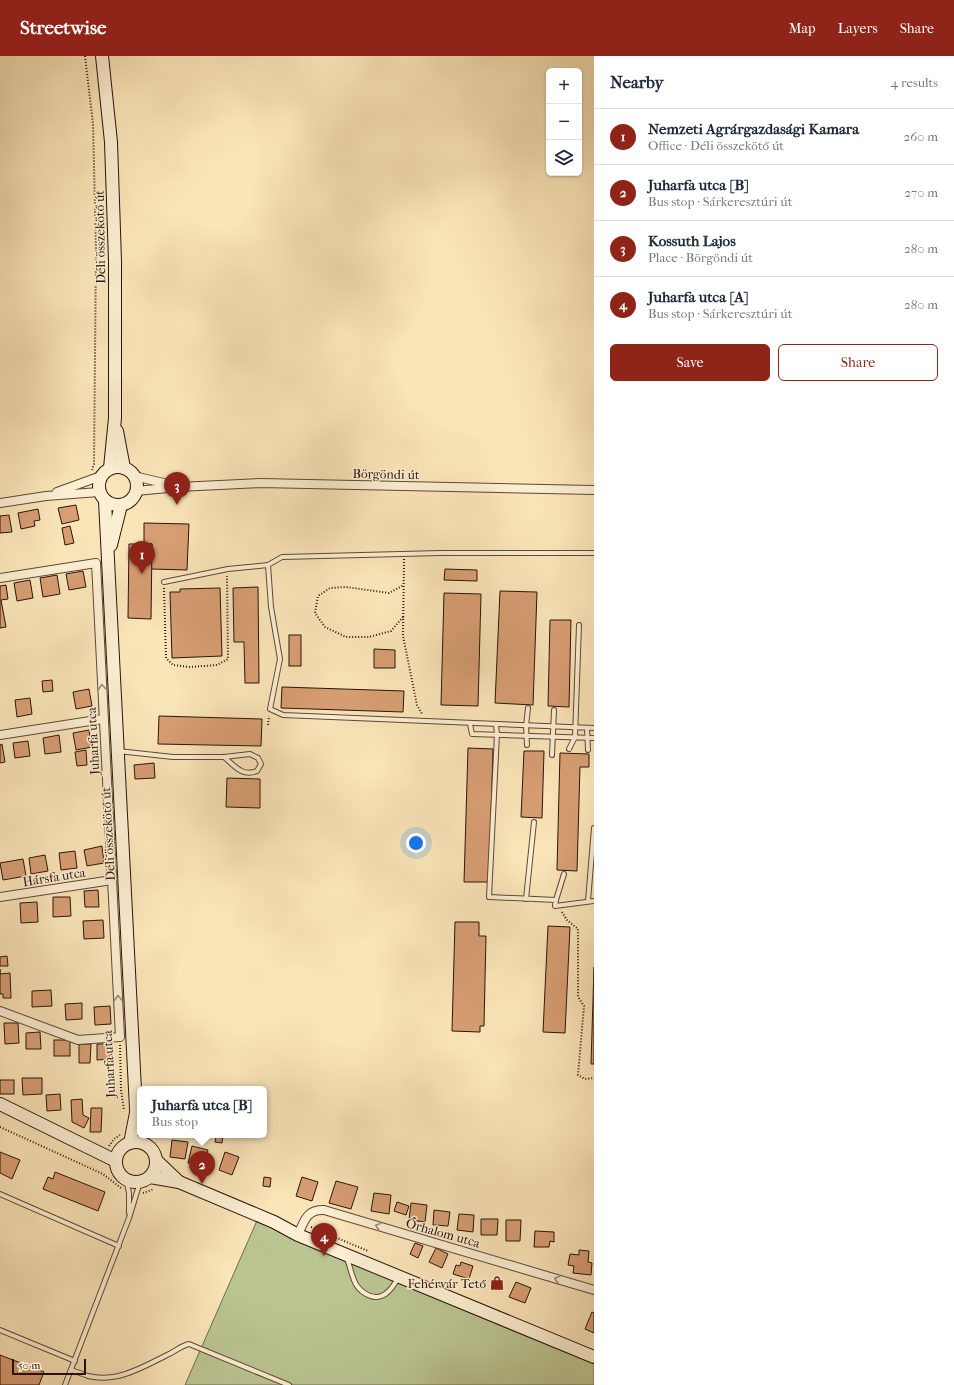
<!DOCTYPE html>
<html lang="en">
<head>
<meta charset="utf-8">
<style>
	body { margin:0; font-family:"IM FELL French Canon",serif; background:#f2f2f3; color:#1f2937 }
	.controls { position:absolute; right:12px; top:12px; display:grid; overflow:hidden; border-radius:6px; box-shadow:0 1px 3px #0004 }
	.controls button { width:36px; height:36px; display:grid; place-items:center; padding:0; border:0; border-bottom:1px solid #e0e1e3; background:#fff; color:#1f2937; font:20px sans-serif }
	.scale { position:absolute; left:12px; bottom:10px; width:74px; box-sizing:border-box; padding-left:4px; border:2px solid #2a140a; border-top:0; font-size:11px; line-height:14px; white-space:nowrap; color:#2a140a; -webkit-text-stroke:3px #fceed2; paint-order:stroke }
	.you { position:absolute; left:416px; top:787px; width:14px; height:14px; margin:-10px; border:3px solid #fff; border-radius:50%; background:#1a73e8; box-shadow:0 0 0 6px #1a73e833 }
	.badge { display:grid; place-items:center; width:26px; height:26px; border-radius:50%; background:#8f2418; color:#fff; font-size:13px; font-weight:700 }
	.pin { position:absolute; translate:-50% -33px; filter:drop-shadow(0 1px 2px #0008) }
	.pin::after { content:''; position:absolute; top:21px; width:14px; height:12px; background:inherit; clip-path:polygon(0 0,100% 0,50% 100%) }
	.popup { position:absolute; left:137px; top:1030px; width:130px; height:52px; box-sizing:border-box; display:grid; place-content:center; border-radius:6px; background:#fff; filter:drop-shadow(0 1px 3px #0005); font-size:13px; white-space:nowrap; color:#747a83 }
	.popup b { font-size:15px; color:#1f2937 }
	.popup::after { content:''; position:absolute; left:50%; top:100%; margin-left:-8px; border:8px solid transparent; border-top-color:#fff }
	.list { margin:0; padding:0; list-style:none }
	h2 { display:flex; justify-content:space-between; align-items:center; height:52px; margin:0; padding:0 16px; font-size:17px }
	h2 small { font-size:13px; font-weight:400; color:#747a83 }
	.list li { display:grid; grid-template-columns:26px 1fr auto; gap:12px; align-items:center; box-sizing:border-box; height:56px; padding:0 16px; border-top:1px solid #e0e1e3 }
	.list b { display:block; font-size:15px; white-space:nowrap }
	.list p { margin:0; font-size:13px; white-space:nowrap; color:#747a83 }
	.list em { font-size:13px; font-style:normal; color:#747a83 }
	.actions { display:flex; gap:8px; padding:12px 16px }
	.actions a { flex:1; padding:9px 0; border:1px solid #8f2418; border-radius:6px; text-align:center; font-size:14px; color:#8f2418 }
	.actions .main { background:#8f2418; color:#fff }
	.icon { flex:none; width:22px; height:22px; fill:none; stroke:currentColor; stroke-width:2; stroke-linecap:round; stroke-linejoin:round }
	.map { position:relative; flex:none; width:594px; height:1329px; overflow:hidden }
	header { display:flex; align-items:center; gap:24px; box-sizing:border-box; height:56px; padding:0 20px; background:#8f2418; color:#fff }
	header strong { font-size:19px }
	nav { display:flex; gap:22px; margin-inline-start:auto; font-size:14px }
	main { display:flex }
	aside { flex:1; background:#fff }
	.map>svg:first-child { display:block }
	.green { fill:#bac592; stroke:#726c4e }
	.building { fill:#d89e74; stroke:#2a140a }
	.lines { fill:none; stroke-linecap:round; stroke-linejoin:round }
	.service-casing { stroke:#5e4836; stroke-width:6 }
	.minor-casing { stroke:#5e4836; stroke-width:10 }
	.secondary-casing { stroke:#2a140a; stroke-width:14 }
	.path { stroke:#2a140a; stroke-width:2; stroke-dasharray:1 2; stroke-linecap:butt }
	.service { stroke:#fceed2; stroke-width:4 }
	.minor { stroke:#fceed2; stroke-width:8 }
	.secondary { stroke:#fceed2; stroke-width:12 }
	.oneway { stroke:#9e8c78 }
	.labels { text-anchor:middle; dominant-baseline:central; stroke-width:3; stroke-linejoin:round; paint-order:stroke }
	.street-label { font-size:13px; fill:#2a140a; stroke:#fceed2 }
	.poi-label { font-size:13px; fill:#2a140a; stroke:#fceed2; text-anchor:end }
</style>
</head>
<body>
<header>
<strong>Streetwise</strong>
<nav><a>Map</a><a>Layers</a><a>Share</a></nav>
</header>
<main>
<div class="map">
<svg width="594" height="1329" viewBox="0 0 594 1329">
	<rect width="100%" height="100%" fill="#fae5b9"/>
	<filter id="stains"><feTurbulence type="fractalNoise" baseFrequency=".005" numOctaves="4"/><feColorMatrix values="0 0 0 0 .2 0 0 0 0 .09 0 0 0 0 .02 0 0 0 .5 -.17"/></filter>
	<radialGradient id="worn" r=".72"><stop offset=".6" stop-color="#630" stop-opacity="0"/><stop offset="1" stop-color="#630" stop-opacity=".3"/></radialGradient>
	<path class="green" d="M259,1160l335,144v25h-409z"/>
	<g class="building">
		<path d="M76,449l3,15 -17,4 -4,-16z"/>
		<path d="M38,453l2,11 -6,1 1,5 -14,3 -3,-16z"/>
		<path d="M9,459l3,17 -12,1v-17z"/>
		<path d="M144,467l45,1 -2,46 -36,-1 1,-25h-8z"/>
		<path d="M70,470l4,17 -9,2 -3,-17z"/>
		<path d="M129,488h23l-1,75 -23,-1z"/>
		<path d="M445,513l32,1v11l-33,-1z"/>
		<path d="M83,515l3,16 -17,3 -3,-16z"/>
		<path d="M57,519l3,19 -17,3 -3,-19z"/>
		<path d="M30,524l3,18 -16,3 -3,-18z"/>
		<path d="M6,529l2,14 -7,1 5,27 -6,1v-42z"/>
		<path d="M258,531l1,96h-14l-1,-41h-10l-1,-54z"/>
		<path d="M220,532l2,68 -50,2 -2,-66h10v-3z"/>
		<path d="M500,535l37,1 -4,113 -38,-2z"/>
		<path d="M444,537l37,1 -3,112 -37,-1z"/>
		<path d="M550,564h21l-2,87 -21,-1z"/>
		<rect x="289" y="579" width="12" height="31"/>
		<path d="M374,593l21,1v18h-21z"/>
		<path d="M52,624l1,11 -10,1 -1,-11z"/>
		<path d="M282,631l122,4 -1,21 -122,-4z"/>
		<path d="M89,633l3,17 -16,3 -3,-17z"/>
		<path d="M30,642l2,16 -15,3 -2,-17z"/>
		<path d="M159,660l103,3 -1,27 -103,-2z"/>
		<path d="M89,674l3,17 -16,3 -3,-17z"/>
		<path d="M59,679l2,17 -16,2 -2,-16z"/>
		<path d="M28,685l2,15 -15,2 -2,-15z"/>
		<path d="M2,688l3,18 -5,1v-18z"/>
		<path d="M468,692l25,1 -4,133h-25z"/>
		<path d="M86,694l1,15 -10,1 -2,-14z"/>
		<path d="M524,695h20l-2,67 -21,-1z"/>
		<path d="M560,697l29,1v13h-9l-3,104 -20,-1z"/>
		<path d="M154,707l1,15 -20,1 -1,-14z"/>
		<path d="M227,722l33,1v29l-34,-1z"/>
		<path d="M102,790l2,17 -17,3 -3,-16z"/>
		<path d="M75,795l2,17 -16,2 -2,-17z"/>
		<path d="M45,799l3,16 -17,3 -2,-16z"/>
		<path d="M23,803l3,17 -23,4 -3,-17z"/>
		<path d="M98,834l1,17h-14l-1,-16z"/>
		<path d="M53,841h17l1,19 -18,1z"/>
		<path d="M37,846l1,20 -17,1 -1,-20z"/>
		<path d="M103,864l1,18 -20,1 -1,-18z"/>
		<path d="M455,866h24v14h7l-2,90h-4v6l-28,-1z"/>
		<path d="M548,870l22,1 -5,106 -22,-1z"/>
		<path d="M7,900l1,10h-8v-9z"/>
		<path d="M594,911v97h-3z"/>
		<path d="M0,913v5l10,-1 1,25h-8v-4h-3z"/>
		<path d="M51,934l1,16 -20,1v-16z"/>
		<path d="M82,947v16l-16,1 -1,-16z"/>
		<path d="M110,950l1,18 -16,1 -1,-18z"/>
		<path d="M4,967h14l1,20 -14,1z"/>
		<path d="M40,976l1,17h-15v-16z"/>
		<rect x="54" y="984" width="16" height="16"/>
		<path d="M79,988h12l-1,19h-11z"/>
		<path d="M97,988h14l1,15 -15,1z"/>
		<path d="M22,1022h20v16l-19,1z"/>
		<rect x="0" y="1024" width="14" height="14"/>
		<path d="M60,1038l1,16 -14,1 -1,-16z"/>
		<path d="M82,1043l1,16 6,3 -5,10 -12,-6 -1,-22z"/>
		<path d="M91,1052h11l-1,24h-11z"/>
		<path d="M216,1079h7l-1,8 -7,-1z"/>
		<path d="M172,1084l16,2 -3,17 -15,-2z"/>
		<path d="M192,1090l16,4 -4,16 -16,-3z"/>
		<path d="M0,1096l20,8 -8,19 -12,-6z"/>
		<path d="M225,1096l14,5 -7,18 -13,-5z"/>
		<path d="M55,1116l50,20 -7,19 -55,-22 5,-12 5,2z"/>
		<path d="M264,1121l7,1 -1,9 -7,-1z"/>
		<path d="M302,1121l16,5 -6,19 -16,-5z"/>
		<path d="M336,1125l22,6 -7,22 -22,-6z"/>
		<path d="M374,1137l17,2 -2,19 -18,-3z"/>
		<path d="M397,1146l12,4 -3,9 -12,-4z"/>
		<path d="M411,1147l16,2 -2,17 -16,-2z"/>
		<path d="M434,1154l16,2 -2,14 -15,-1z"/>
		<path d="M459,1158l15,1 -1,17 -16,-2z"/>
		<path d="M481,1163h17l-1,16h-16z"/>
		<path d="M506,1164h15l-1,21h-14z"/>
		<path d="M535,1175l19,1v10l-4,-1 -1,6h-15z"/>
		<path d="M415,1187l8,3 -5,12 -8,-4z"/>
		<path d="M436,1192l12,6 -6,14 -13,-6z"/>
		<path d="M579,1194l10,1 -1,11 4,1 -1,12 -18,-2 1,-7 -6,-1 2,-11 9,1z"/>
		<path d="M461,1206l12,4 -4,13 -16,-5 3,-9 4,1z"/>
		<path d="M516,1226l15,6 -6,15 -16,-6z"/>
		<path d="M592,1256l2,1v20l-9,-4z"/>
		<path d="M0,1299l44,17 -5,13h-39z"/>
	</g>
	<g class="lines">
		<defs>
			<g id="service">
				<path d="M268,509l3,42 9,52 -10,50 13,6 311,13"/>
				<path d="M164,526l64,-13 40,-4 14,-8 159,-4h153"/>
				<path d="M470,668l2,10 122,4"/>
				<path d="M496,669l1,9 -8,163 67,3 -1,6 39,-5"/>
				<path d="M587,672l1,22"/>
				<path d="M527,689l-1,-19 2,-18"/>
				<path d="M569,693l6,-12 4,-112"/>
				<path d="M118,695l55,6h51l26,-3 8,4 3,6 -4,7c-15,6 -22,-5 -33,-14"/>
				<path d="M552,699l2,-45"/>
				<path d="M526,843l8,-77"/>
				<path d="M556,844l8,-26"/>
				<path d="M588,845l6,-73"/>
				<path d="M126,1123l3,14v20"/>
				<path d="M0,1138l119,52"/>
				<path d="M347,1203c3,7 4,14 7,21 2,6 7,11 12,14 15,9 25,-3 32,-16"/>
				<path d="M0,1274l75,31"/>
				<path d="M71,1314c6,2 12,4 17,6 29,7 55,-9 79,-21 8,-3 13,-9 22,-11l100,41"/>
				<path d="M65,1329l64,-167 11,-36"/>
			</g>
			<g id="minor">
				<path d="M134,420l38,9"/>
				<path d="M136,435l42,-4 82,-4 334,7"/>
				<path d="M57,436l44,-16"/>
				<path d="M0,447l46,-7 53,-4"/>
				<path d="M0,522l96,-15 24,474 -42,3 -78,-29"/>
				<path d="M0,679l103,-16"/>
				<path d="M0,841l112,-17"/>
				<path d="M298,1179c6,-14 9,-26 26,-25l270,80"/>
			</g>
			<g id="secondary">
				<path d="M102,0l9,86 4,119v157l-5,50"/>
				<path d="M117,375l7,37"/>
				<circle cx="118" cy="430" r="19"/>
				<path d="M105,445l31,608 4,15"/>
				<path d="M111,489l10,-40"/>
				<path d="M0,1048l116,57"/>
				<circle cx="136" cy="1106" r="20"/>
				<path d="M130,1087l6,-30"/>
				<path d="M157,1105l22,21"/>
				<path d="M150,1121l29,5 95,40 24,13 296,122"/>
			</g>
		</defs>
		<use href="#service" class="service-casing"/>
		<use href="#minor" class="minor-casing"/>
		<use href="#secondary" class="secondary-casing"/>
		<g class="path">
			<path d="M85,0l8,68 3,125 -2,215 -2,6"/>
			<path d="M404,503l-1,77 14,69 5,9"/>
			<path d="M164,532l2,70 7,7 17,2 27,-2 11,-6 -1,-83"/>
			<path d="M403,561l-12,14 -22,6h-23l-21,-10 -10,-14 3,-17 12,-8 16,-1 43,6 15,-8"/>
			<path d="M268,669l1,-9"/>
			<path d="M562,856l5,8 11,9v68l6,9 -6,69 7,4 9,-1"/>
			<path d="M120,989l1,45 3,20"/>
			<path d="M0,1071l103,47 18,14"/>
			<path d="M109,1090l5,-7 6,-4"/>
			<path d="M143,1137l11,-4"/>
			<path d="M311,1171l57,24"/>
		</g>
		<use href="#service" class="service"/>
		<use href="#minor" class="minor"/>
		<use href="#secondary" class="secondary"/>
	</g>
	<defs><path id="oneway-chevron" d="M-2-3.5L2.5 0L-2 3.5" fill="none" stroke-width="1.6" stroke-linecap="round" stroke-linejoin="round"/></defs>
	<g class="oneway">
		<use href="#oneway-chevron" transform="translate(102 631) rotate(-93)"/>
		<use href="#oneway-chevron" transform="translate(118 942) rotate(-93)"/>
		<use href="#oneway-chevron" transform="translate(378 1170) rotate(-164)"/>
		<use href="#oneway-chevron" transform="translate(557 1223) rotate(-164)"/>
	</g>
	<defs>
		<symbol id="shop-bare" viewBox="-9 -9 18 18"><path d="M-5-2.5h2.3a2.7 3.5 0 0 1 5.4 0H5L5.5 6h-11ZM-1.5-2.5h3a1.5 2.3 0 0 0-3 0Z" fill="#8f2418" stroke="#fceed2" stroke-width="2.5" paint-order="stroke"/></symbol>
	</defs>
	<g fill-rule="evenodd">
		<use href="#shop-bare" x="487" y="1217" width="20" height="20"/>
	</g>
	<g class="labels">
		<g class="street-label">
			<text transform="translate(100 181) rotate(-91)">Déli összekötő út</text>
			<text transform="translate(386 418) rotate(1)">Börgöndi út</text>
			<text transform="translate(93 685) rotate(-93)">Juharfa utca</text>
			<text transform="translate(108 778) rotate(-93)">Déli összekötő út</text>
			<text transform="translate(54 821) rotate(-9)">Hársfa utca</text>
			<text transform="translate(109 1008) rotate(-93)">Juharfa utca</text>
			<text transform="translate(443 1177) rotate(16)">Őrhalom utca</text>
		</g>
		<g class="poi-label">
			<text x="486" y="1227">Fehérvár Tető</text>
		</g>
	</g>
	<rect width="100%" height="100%" filter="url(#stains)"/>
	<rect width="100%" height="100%" fill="url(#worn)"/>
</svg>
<div class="controls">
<button>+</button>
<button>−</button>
<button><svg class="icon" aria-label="layers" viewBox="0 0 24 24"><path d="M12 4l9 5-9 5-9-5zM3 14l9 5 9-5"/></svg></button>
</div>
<div class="scale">50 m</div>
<div class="you"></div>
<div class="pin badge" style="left:142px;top:518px">1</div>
<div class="pin badge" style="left:202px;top:1128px">2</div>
<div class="popup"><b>Juharfa utca [B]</b>Bus stop</div>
<div class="pin badge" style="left:177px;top:449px">3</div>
<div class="pin badge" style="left:324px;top:1200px">4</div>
</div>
<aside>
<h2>Nearby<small>4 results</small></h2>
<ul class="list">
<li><span class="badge">1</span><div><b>Nemzeti Agrárgazdasági Kamara</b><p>Office · Déli összekötő út</p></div><em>260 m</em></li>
<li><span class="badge">2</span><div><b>Juharfa utca [B]</b><p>Bus stop · Sárkeresztúri út</p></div><em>270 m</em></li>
<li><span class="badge">3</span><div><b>Kossuth Lajos</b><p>Place · Börgöndi út</p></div><em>280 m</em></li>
<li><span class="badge">4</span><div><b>Juharfa utca [A]</b><p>Bus stop · Sárkeresztúri út</p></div><em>280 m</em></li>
</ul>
<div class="actions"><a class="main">Save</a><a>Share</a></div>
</aside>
</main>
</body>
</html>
